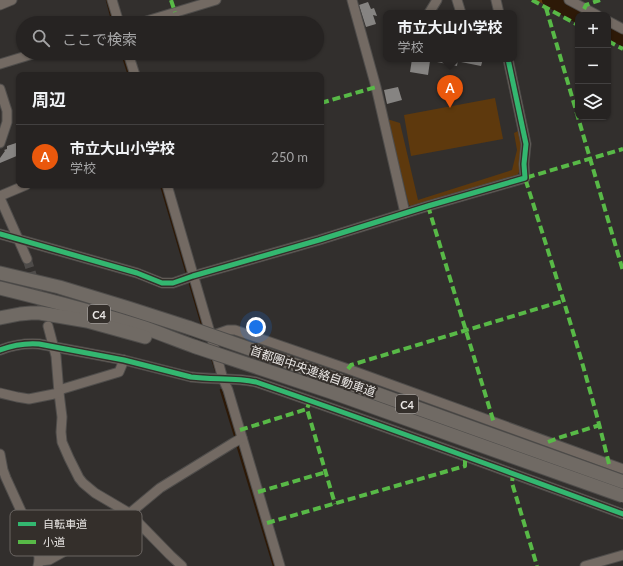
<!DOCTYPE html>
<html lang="ja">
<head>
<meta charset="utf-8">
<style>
	body { margin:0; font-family:Lato,"Noto Sans JP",sans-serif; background:#322f2f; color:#f1f3f6 }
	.controls { position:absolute; right:12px; top:12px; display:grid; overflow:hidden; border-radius:8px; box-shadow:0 1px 3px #0004 }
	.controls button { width:36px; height:36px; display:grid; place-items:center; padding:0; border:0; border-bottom:1px solid #424040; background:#262322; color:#f1f3f6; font:20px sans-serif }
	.you { position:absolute; left:256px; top:327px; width:14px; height:14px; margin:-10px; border:3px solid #fff; border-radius:50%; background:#1a73e8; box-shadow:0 0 0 6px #1a73e833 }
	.badge { display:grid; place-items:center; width:26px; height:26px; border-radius:50%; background:#ea580c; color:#fff; font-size:13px; font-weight:700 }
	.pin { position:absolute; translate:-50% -33px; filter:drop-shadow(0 1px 2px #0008) }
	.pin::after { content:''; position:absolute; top:21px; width:14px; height:12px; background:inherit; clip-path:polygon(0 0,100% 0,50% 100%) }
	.popup { position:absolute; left:383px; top:10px; width:134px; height:52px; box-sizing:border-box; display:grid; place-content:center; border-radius:8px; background:#262322; filter:drop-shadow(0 1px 3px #0005); font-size:13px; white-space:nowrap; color:#a4a4a5 }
	.popup b { font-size:15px; color:#f1f3f6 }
	.popup::after { content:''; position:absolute; left:50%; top:100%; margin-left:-8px; border:8px solid transparent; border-top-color:#262322 }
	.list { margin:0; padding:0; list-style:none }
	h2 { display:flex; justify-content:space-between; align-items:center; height:52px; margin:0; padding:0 16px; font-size:17px }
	h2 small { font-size:13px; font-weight:400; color:#a4a4a5 }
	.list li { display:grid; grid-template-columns:26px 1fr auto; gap:12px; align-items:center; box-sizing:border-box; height:64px; padding:0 16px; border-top:1px solid #424040 }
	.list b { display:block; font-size:15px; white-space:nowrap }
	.list p { margin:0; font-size:13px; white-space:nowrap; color:#a4a4a5 }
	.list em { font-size:13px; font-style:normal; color:#a4a4a5 }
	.icon { flex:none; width:22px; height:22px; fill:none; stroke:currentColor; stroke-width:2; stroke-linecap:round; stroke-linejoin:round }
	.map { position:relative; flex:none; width:623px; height:566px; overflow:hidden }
	.search { position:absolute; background:#262322; box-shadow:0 1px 3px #0004; left:16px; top:16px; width:308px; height:44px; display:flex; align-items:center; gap:10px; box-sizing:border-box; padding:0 14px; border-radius:22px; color:#a4a4a5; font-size:15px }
	.panel { position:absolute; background:#262322; box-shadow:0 1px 3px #0004; left:16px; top:72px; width:308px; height:116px; border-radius:8px }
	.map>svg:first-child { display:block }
	.green { fill:#5e390d }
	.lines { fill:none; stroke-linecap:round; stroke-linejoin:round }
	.stream { stroke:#2d1907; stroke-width:2.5 }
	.river { stroke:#2d1907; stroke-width:14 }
	.building { fill:#868482 }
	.minor-tunnel { stroke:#4e4b49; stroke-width:9; stroke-dasharray:9 4.5; stroke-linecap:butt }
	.minor-casing { stroke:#4f4d4b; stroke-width:11 }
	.highway-casing { stroke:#4f4d4b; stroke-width:15 }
	.minor { stroke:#736a63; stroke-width:9 }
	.highway { stroke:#706a64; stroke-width:13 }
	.highway-bridge-casing { stroke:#4f4d4b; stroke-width:15; stroke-linecap:butt }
	.highway-bridge { stroke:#706a64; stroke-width:13 }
	.quiet { stroke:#58b947; stroke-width:4; stroke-dasharray:8 4; stroke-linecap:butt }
	.cycleway-casing { stroke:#342f2b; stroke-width:8 }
	.cycleway { stroke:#33b770; stroke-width:5 }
	.labels { text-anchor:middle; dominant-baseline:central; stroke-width:4; stroke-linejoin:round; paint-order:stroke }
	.shield { fill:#342f2b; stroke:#b4b0ae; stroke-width:1 }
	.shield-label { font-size:11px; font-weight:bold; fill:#ebe8e6 }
	.street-label { font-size:12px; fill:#ebe8e6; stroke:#342f2b }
	.key { fill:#342f2b; stroke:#6b6663; stroke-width:1 }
	.key-label { font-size:11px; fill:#ebe8e6 }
</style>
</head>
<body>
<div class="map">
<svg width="623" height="566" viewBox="0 0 623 566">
	<rect width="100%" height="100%" fill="#322f2d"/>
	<g class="green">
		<path d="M536,0h9l33,17v6z"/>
		<path d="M495,98l8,41 -92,17 -7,-41z"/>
		<path d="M387,119l13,4 18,77 94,-30 5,-20 -3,-17 6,-3 4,21 -5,21 -2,4 -105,31 -3,-2z"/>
	</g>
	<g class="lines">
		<g class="stream">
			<path d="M107,0l6,23"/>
			<path d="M122,53l7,22"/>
			<path d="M161,185l42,143"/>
			<path d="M212,358l4,13"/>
			<path d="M221,390l15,49"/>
			<path d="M237,444l37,122"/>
		</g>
		<g class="river">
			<path d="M549,0l29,16"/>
			<path d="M608,31l15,8"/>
		</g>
	</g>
	<g class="building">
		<path d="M368,2l3,7 3,-1 3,8 -4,-1 3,9 -10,3 -7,-22z"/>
		<path d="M412,59h7l11,2 -2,14 -18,-3z"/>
		<path d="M437,59h21l-1,7 -20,-4z"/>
		<path d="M461,59h22l-2,7 -20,-4z"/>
		<path d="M398,87l4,13 -15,4 -3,-14z"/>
		<path d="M16,143l3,7v5l-19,8v-5l5,-7 -1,-1 3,-1v-3z"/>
	</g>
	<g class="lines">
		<path class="minor-tunnel" d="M27,259l19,59"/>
		<defs>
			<g id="minor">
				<path d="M112,0l7,23"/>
				<path d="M352,0l24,87 29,126"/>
				<path d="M457,0l4,13"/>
				<path d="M496,0l3,13"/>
				<path d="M569,0l28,15"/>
				<path d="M0,5l12,-5"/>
				<path d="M429,13l8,-13"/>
				<path d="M608,21l15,8"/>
				<path d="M140,23l76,-23"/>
				<path d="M128,53l7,22"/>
				<path d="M0,64l36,-11"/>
				<path d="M0,89l7,22v11l-7,21"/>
				<path d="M167,185l44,151 12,43 5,11 52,176"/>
				<path d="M0,196l26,-11"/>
				<path d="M0,198l27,61"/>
				<path d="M0,234l137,39 25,10h11l20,-7 126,-36 109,-34 97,-28 -1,-14 2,-20 -18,-85"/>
				<path d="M48,326l8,30 3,37 3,24 -1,15 1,10 7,16 10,20 4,5 12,10 34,20 41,42 12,11"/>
				<path d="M211,336l17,-6h7l113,39 275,100"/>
				<path d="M0,350c13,-5 25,-7 39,-6l85,16 67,17c22,3 44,0 65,5 123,42 245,87 367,132"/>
				<path d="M59,390l60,-18 5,-12"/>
				<path d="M0,393l17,4 12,2 30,-6"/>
				<path d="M0,454l3,16 3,8 31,68c2,7 3,13 1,20"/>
				<path d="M40,561l9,-1 75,-42 36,-30 73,-45 9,-5"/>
				<path d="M585,566l38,-11"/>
			</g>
			<g id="highway">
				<path d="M0,273l59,14 69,21 62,20"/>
				<path d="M0,288c49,12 97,24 145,40 17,6 34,13 51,19"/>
				<path d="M0,318l20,-4 11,-1h9l47,8 58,16"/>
			</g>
		</defs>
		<use href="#minor" class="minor-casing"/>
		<use href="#highway" class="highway-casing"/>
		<use href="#minor" class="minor"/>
		<use href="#highway" class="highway"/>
		<defs>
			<g id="highway-bridge">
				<path d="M190,328l146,51 287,103"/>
				<path d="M196,347l135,45 292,104"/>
			</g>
		</defs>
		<use href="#highway-bridge" class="highway-bridge-casing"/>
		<use href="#highway-bridge" class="highway-bridge"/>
		<g class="quiet">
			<path d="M171,0l4,12"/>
			<path d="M532,0l46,25"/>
			<path d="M546,8l77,263"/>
			<path d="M584,9l2,-4 14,-5"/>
			<path d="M608,41l15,8"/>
			<path d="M321,103l55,-16"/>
			<path d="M428,206l66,217"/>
			<path d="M348,369l3,-4 212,-64"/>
			<path d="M310,400l-3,9 28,95"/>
			<path d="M240,430l67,-21"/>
			<path d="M548,442l10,-4 42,-13"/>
			<path d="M609,464c-23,-96 -54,-191 -84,-286l98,-29"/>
			<path d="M513,473l-1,10 25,83"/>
			<path d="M258,492l68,-20"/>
			<path d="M267,523l198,-57v-10"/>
		</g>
		<defs>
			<g id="cycleway">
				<path d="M0,234l137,39 25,10h11l20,-7 126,-36 109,-34 97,-28 -1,-14 2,-20 -18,-85"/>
				<path d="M0,350c13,-5 25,-7 39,-6l85,16 67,17c22,3 44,0 65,5 123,42 245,87 367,132"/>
			</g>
		</defs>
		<use href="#cycleway" class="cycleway-casing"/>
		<use href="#cycleway" class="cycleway"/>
	</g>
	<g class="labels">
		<g class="shield">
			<rect x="88" y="305" width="22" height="18" rx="3"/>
			<rect x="396" y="395" width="22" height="18" rx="3"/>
		</g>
		<g class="shield-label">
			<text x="99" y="314">C4</text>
			<text x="407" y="404">C4</text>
		</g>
		<g class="street-label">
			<text transform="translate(313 371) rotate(19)">首都圏中央連絡自動車道</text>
		</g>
	</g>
	<rect x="10" y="510" width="132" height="46" rx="6" class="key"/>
	<rect x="18" y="522" width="18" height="4" fill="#33b770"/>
	<rect x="18" y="540" width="18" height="4" fill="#58b947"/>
	<g class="key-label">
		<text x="43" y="528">自転車道</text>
		<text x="43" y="546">小道</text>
	</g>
</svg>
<div class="controls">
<button>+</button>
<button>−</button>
<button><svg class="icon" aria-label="layers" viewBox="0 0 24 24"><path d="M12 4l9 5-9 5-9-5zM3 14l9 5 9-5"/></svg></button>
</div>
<div class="you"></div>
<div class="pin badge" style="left:450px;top:108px">A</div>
<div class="popup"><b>市立大山小学校</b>学校</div>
<div class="search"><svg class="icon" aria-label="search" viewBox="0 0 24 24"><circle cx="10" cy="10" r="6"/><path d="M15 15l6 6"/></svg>ここで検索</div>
<section class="panel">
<h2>周辺<small></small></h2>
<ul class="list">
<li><span class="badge">A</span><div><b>市立大山小学校</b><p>学校</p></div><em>250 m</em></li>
</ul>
</section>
</div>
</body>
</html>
